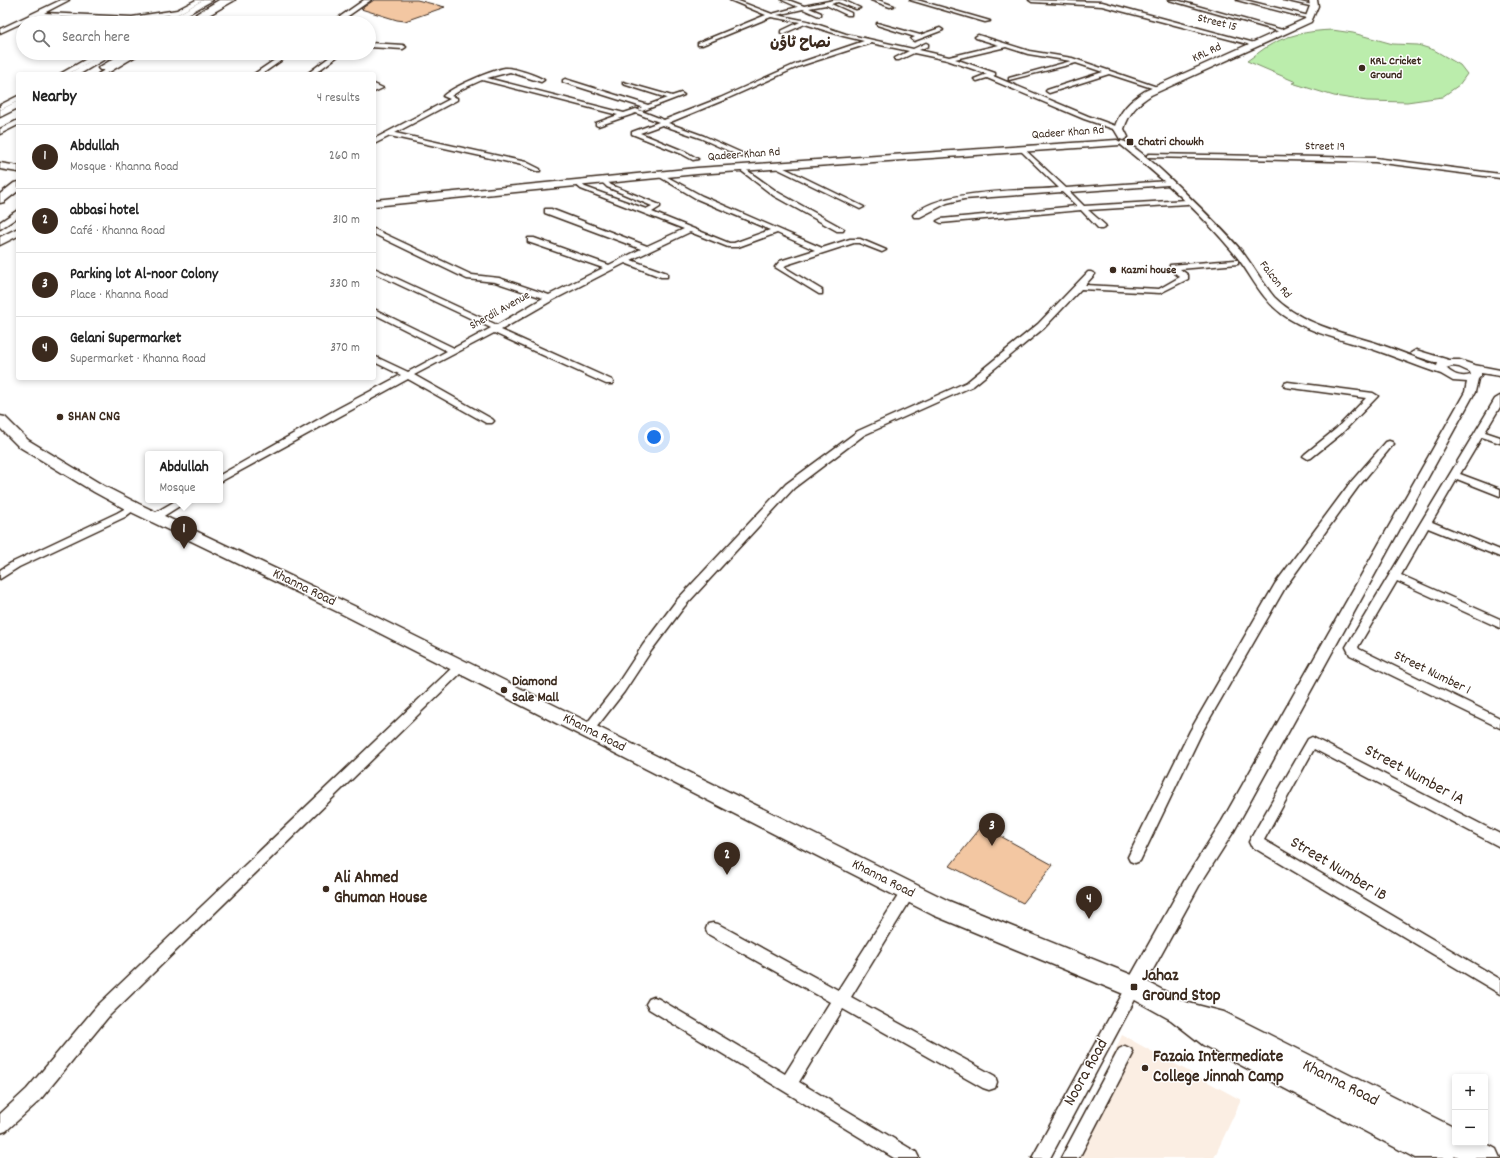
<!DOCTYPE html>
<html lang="en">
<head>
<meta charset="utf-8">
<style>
	body { margin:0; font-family:Dekko,"Playpen Sans Arabic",sans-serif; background:#f6f6f6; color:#222 }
	.controls { position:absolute; right:12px; bottom:12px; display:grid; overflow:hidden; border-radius:4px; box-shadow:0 2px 6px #0003 }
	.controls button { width:36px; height:36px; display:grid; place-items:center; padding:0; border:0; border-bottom:1px solid #e0e0e0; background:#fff; color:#222; font:20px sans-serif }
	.you { position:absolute; left:654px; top:437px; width:14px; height:14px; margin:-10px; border:3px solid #fff; border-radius:50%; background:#1a73e8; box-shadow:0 0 0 6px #1a73e833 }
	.badge { display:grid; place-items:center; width:26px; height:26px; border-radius:50%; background:#3b2a1e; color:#fff; font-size:13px; font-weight:700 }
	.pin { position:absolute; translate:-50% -33px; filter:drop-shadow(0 1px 2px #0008) }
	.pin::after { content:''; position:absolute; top:21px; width:14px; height:12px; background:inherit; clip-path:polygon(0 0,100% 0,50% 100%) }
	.popup { position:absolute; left:145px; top:451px; width:78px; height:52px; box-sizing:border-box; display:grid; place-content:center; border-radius:4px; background:#fff; filter:drop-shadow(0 1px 3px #0005); font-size:13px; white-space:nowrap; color:#767676 }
	.popup b { font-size:15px; color:#222 }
	.popup::after { content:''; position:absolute; left:50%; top:100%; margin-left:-8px; border:8px solid transparent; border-top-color:#fff }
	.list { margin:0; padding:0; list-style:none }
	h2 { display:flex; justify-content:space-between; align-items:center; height:52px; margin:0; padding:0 16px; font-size:17px }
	h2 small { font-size:13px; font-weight:400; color:#767676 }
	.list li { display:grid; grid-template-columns:26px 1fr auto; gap:12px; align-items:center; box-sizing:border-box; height:64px; padding:0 16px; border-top:1px solid #e0e0e0 }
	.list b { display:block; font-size:15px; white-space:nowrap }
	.list p { margin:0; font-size:13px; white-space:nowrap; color:#767676 }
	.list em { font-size:13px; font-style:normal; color:#767676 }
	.icon { flex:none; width:22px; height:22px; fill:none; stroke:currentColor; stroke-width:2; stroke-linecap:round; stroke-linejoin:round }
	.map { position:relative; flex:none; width:1500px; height:1158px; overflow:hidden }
	.search { position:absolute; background:#fff; box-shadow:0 2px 6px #0003; left:16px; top:16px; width:360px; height:44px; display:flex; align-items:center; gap:10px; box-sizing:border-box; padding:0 14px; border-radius:22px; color:#767676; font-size:15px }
	.panel { position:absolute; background:#fff; box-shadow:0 2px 6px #0003; left:16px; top:72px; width:360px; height:308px; border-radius:4px }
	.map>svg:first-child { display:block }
	.built { fill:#fbeee3 }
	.green { fill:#bbedac; stroke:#7b8c65 }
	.building { fill:#f3c7a2; stroke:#3b2a1e }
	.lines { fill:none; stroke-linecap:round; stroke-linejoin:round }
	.minor-casing { stroke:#3b2a1e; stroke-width:3 }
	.tertiary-casing { stroke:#3b2a1e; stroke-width:3 }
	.primary-casing { stroke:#3b2a1e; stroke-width:3 }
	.trunk-casing { stroke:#3b2a1e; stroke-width:3 }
	.minor { fill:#fff; fill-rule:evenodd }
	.tertiary { fill:#fff; fill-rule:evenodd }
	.primary { fill:#fff; fill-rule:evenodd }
	.trunk { fill:#fff; fill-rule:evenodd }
	.poi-dot { fill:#3b2a1e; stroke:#fff; stroke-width:1.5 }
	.labels { text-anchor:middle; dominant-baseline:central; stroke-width:3; stroke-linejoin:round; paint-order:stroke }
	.far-street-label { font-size:12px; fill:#3b2a1e; stroke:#fff }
	.far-poi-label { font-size:12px; font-weight:bold; fill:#3b2a1e; stroke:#fff; text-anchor:start }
	.poi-label { font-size:14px; font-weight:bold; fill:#3b2a1e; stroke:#fff; text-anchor:start }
	.street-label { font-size:14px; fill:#3b2a1e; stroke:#fff }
	.far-district-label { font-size:15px; font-weight:bold; fill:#3b2a1e; stroke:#fff }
	.near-street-label { font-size:17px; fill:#3b2a1e; stroke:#fff }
	.near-poi-label { font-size:17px; font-weight:bold; fill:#3b2a1e; stroke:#fff; text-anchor:start }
</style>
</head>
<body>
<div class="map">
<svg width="1500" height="1158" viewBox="0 0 1500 1158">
	<rect width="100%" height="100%" fill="#fff"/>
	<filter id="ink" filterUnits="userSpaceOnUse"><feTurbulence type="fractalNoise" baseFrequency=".025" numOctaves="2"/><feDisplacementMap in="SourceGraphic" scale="8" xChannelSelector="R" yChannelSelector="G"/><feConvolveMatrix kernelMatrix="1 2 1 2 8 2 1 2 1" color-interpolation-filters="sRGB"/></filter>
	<g filter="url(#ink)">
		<path class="built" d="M1122,1035l119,65 -27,58h-145z"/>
		<path class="green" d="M1332,30l21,3 40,11 25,1 16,5 26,15 7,9 -8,11 -17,12 -35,5 -40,-1 -33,-5 -42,-13 4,-1 -49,-21c6,-4 12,-9 18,-13 20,-13 43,-17 67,-18z"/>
		<g class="building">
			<path d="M374,0h43l28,7 -40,14 -8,-1 -36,-11z"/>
			<path d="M982,826l71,39 -30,38 -73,-37z"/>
		</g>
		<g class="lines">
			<defs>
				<g id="minor">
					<path d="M730,0h6l36,14 26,-7 -16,-7h6l16,6 30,-6h9l17,8 -4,1 -18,-7 -7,2 20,9v2h-4l-21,-10 -17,3 12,5v2l-2,1 -16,-7 -26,6 30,6 39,13 67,15 13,-6 2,1v2l-9,4 30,7 50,-12 -23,-7 -1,-1 3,-2 51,16 43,7 88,30 -5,1 -46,-15 -60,19 -3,-2 1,-1 56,-18 -27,-9 -67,17v-2l62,-17 -43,-7 -22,-7 -51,12 40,14v2l-2,1 95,40 33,12v2l-2,1 -35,-12 -97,-41 -10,3 -3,-2 13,-5 -40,-14 -33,-7 -15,7h-4v-2l14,-7 -38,-8 -71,23 -76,34 -56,23 36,13 40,18 1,1 -3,2 -42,-19 -38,-13 -22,8 46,19 12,7 -5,1 -11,-6 -50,-20v-2l27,-10 -23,-9 -38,13 -2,-1v-2l22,-8 -136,-35 -20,9 -11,7 6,2v2l-62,33 131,29 14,7v2h-4l-14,-6 -132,-29 -16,8v-5l76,-40 -7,-3c9,-9 50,-26 62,-28 8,-1 33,8 39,12l-3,2 -31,-10 -23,6 137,35 12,-4 28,11 56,-22 76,-34 68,-23 -21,-5 -38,-12 -20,9h-4v-2l19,-9 -29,-5 -69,28h-4v-2l68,-28z"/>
					<path d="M871,0h7l16,6 -4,1z"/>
					<path d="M910,0h7l73,21 -5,1z"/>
					<path d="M1169,0h7l110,31 -5,1z"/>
					<path d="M1237,0h8l68,17 -3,2z"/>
					<path d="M1284,0h9l23,6 -2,1z"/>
					<path d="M877,23l43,12 20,-7 3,2 -29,11 -3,-2 4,-2 -38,-12z"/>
					<path d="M369,43l34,2 3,2 -3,2 -34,-2z"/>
					<path d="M335,53h7l-28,21h-7z"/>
					<path d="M565,79l83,26 19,-7 -44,-14v-2l49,14 9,-3 3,2 -42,16 -3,-2 3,-2 -79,-25v-2z"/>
					<path d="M374,84l9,4 -9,4z"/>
					<path d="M1022,147l44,41 102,-7 3,2 -3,2 -98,7 14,14 103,-6 4,2 -4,2 -99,6 17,15 1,2 -4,2h-3l-18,-19 -140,13 -4,-2 4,-2 136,-13 -15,-14 -98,7 -17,4 -27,14h-6l-1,-2c27,-26 108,-24 146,-27l-39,-38v-2z"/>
					<path d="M1149,154l226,4 125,16v4l-125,-16 -228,-5v-2z"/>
					<path d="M776,164l86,42 2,1 -4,2 -2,-1 -84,-41 -1,-1z"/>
					<path d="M741,166l38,27 65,36 -1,2h-6l-63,-35 -35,-27 -1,-1z"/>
					<path d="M660,173l42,23 120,52 28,-9h10l26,11 -4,2 -23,-9h-5l-68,22 -2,2 38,23v4h-3l-44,-27 5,-6 35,-11 -38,-17 -39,14h-10l-38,-15 -59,28 36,13v4h-6l-36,-14 -72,37 -52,30 111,50 1,2 -1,2h-6l-112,-51 -80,42 78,44 2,2 -2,2h-6l-78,-44 -188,103v-7l117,-66 64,-34 -27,-13v-6l34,16 39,-21 -73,-37v-5l80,39 37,-20 -117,-55v-5l123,57 46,-27 -48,-16 -28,-3 -93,-45v-5l98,46 27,3 50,17 54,-27 -75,-26v-4h6l75,27 32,-16 -96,-36v-4h6l96,37 37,-17 -103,-40 -7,-6v-2h4l7,6 61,22 6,-3 -45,-19 -7,-7 5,-1 6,6 49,20v2l-8,5 77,31h5l36,-13 -73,-31 -39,-23 -1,-1z"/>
					<path d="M1235,260h3v4l-58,5 8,6v4l-28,14 -79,-4 -37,39 -71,58 -109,49 -70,53 -110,119 -33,44 -27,41 -32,41 -4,2 -4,-2 -2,-3 2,-3 32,-41 27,-41 33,-44 110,-117 72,-53 109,-49 71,-58 50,-52h3l4,2 -10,11 74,4 21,-12 -10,-8v-4z"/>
					<path d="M1288,382l85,11 5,3 -36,37 -31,25 -3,1 -5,-3 2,-2 31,-25 30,-31 -81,-11 -1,-2 1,-2z"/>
					<path d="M1500,396v11l-15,25 15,5v6l-18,-6 -22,37 40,15v7l-43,-17 -25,43 68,28v7l-72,-29 -27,47 99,44v9l-103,-47 -39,66 1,2 141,69v10l-150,-73 -4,-8 149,-248z"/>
					<path d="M1389,441l3,1 2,2 -2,2 -34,41 -72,99 -84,146 -62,129 -5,2 -5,-2 -2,-4 62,-126 85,-147 75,-101 36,-41z"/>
					<path d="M177,500h12l-30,19h-8l-1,-2 1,-2z"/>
					<path d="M133,504l5,3 -13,10 -106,50 -19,12v-9l11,-7 106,-50z"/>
					<path d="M461,662l4,1 2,3 -2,3 -356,347 -70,85 -33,30 -6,2v-19l27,-25 70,-83 360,-343z"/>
					<path d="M1312,737l188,97v13l-186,-98 -50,91 236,139v15l-249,-148 -2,-4 2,-4 57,-99z"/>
					<path d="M908,886l5,2 2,4 -2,4 -62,101 144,79 2,6 -2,6 -6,2 -6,-2 -140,-79 -44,73 117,70 3,6h-25l-245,-149 -3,-5 3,-5 5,-2 5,2 126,75 45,-72 -122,-68 -2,-5 2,-5 5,-1 5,1 120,66 65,-102z"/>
					<path d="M1134,980l5,2 3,5 -3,5 -89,166h-18l97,-176z"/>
					<path d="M1125,1046l6,3 2,5 -54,104h-18l58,-109z"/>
				</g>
				<g id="tertiary">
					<path d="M61,0h8l-25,13 88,4 45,-7 19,-10h7l-32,18 -2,-3 -37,6 -95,-5 -37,17v-4z"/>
					<path d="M228,0h7l-40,23h-7z"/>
					<path d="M364,0h7l-33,23h-7z"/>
					<path d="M1029,0l73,2 156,42 -3,2 -153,-40 -70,-4z"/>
					<path d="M97,53h8l-37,21h-8z"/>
					<path d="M133,53h8l-35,21h-8z"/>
					<path d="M285,53h7l-30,21h-8z"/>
					<path d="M18,96v5l-18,9v-5z"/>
					<path d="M18,120v5l-18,9v-5z"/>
					<path d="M1121,141c14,-2 106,93 119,108 12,15 22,33 34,48 27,27 66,35 102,46 20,7 41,15 61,23l1,-3 -26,-8 -1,-2 5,-3 33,10h10l15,5 26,5v6l-19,-3v3l-3,3 -3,13 -241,439 -35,55 -59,107 -6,2 -6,-2 -3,-6 3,-6 59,-105 35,-55 243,-429 2,-10 -14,-1 -12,-7c-24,-8 -48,-18 -72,-26 -29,-9 -62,-16 -87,-34 -22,-16 -32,-42 -49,-62 -33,-40 -72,-75 -112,-107zM1452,366l7,1 11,5 1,3c-9,3 -18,0 -25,-7z"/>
					<path d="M18,210v7l-18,12v-7z"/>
				</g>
				<g id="primary">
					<path d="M1309,0h8l1,6 -7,16 -160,73c-14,9 -22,18 -27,34l4,8 -5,3 -3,-1 -6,-10c6,-18 15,-28 31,-38l160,-72 5,-13z"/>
					<path d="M1117,140l5,3 -2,2 -423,29 -323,32v-6l323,-32z"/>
					<path d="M18,228v8l-18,9v-8z"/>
					<path d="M0,416l5,1 23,23 76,46 35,18 215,102 595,295 193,78 43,23 39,10 231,116v15h30l11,6 4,9h-41l-5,-2 1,2h-40l-212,-113 -32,-25 -45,-25 -193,-80 -591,-301 -215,-104 -33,-18 -76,-46 -18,-18z"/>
				</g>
				<g id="trunk">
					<path d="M203,0h10l-41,23h-10z"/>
					<path d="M219,0h10l-26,16h-3l-4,-2z"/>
					<path d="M104,53h11l-35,21h-12z"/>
					<path d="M123,53h11l-28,17h-6l-2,-2z"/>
					<path d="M18,101v7l-18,9v-7z"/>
					<path d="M0,163l18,3v6l-18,-3z"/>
					<path d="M18,182v9l-14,11 -4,1v-9l14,-11z"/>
				</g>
			</defs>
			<use href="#minor" class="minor-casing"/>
			<use href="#tertiary" class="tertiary-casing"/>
			<use href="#primary" class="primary-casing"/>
			<use href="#trunk" class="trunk-casing"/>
			<use href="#minor" class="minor"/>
			<use href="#tertiary" class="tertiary"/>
			<use href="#primary" class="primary"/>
			<use href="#trunk" class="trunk"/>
		</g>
	</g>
	<g class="poi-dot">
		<circle cx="1362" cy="68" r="4"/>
		<rect x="1126" y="138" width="8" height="8" rx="2"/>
		<circle cx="1113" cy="270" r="4"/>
		<circle cx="60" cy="417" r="4"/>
		<circle cx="504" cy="690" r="4"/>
		<circle cx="326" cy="889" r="4"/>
		<rect x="1130" y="983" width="8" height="8" rx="2"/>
		<circle cx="1145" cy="1068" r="4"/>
	</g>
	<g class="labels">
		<g class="far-street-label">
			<text transform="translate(1217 23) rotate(14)">Street 15</text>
			<text transform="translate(1207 53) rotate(-25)">KRL Rd</text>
			<text transform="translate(1068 133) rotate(-4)">Qadeer Khan Rd</text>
			<text transform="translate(1325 147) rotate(1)">Street 19</text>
			<text transform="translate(744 155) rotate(-4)">Qadeer Khan Rd</text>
			<text transform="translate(1275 280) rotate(52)">Falcon Rd</text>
			<text transform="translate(500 311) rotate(-29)">Sherdil Avenue</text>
		</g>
		<g class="far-poi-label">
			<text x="1370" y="61">KRL Cricket<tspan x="1370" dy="14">Ground</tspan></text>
			<text x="1138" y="142">Chatri Chowkh</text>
			<text x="1121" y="270">Kazmi house</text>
		</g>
		<g class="poi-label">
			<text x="68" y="417">SHAN CNG</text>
			<text x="512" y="682">Diamond<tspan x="512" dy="16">Sale Mall</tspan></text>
		</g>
		<g class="street-label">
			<text transform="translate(304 588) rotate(26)">Khanna Road</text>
			<text transform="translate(1432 673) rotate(26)">Street Number 1</text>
			<text transform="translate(594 733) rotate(27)">Khanna Road</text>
			<text transform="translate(883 879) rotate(27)">Khanna Road</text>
		</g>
		<g class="far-district-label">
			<text x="801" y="44">نصاح ٹاؤن</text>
		</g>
		<g class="near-street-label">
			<text transform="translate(1414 776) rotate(28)">Street Number 1A</text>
			<text transform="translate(1338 870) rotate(31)">Street Number 1B</text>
			<text transform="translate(1087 1073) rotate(-61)">Noora Road</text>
			<text transform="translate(1340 1084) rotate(27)">Khanna Road</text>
		</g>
		<g class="near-poi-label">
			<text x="334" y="879">Ali Ahmed<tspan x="334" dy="20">Ghuman House</tspan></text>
			<text x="1142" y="977">Jahaz<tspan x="1142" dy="20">Ground Stop</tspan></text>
			<text x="1153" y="1058">Fazaia Intermediate<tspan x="1153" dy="20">College Jinnah Camp</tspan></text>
		</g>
	</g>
</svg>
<div class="controls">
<button>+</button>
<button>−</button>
</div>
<div class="you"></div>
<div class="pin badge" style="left:184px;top:549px">1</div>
<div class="popup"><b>Abdullah</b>Mosque</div>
<div class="pin badge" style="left:727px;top:875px">2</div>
<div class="pin badge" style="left:992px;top:846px">3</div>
<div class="pin badge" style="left:1089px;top:919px">4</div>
<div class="search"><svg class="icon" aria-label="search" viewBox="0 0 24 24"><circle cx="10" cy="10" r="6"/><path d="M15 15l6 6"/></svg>Search here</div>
<section class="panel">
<h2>Nearby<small>4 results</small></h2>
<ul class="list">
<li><span class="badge">1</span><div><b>Abdullah</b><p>Mosque · Khanna Road</p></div><em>260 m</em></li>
<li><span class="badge">2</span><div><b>abbasi hotel</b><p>Café · Khanna Road</p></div><em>310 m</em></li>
<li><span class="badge">3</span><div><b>Parking lot Al-noor Colony</b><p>Place · Khanna Road</p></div><em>330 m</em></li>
<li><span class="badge">4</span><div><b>Gelani Supermarket</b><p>Supermarket · Khanna Road</p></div><em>370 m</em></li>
</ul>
</section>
</div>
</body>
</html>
